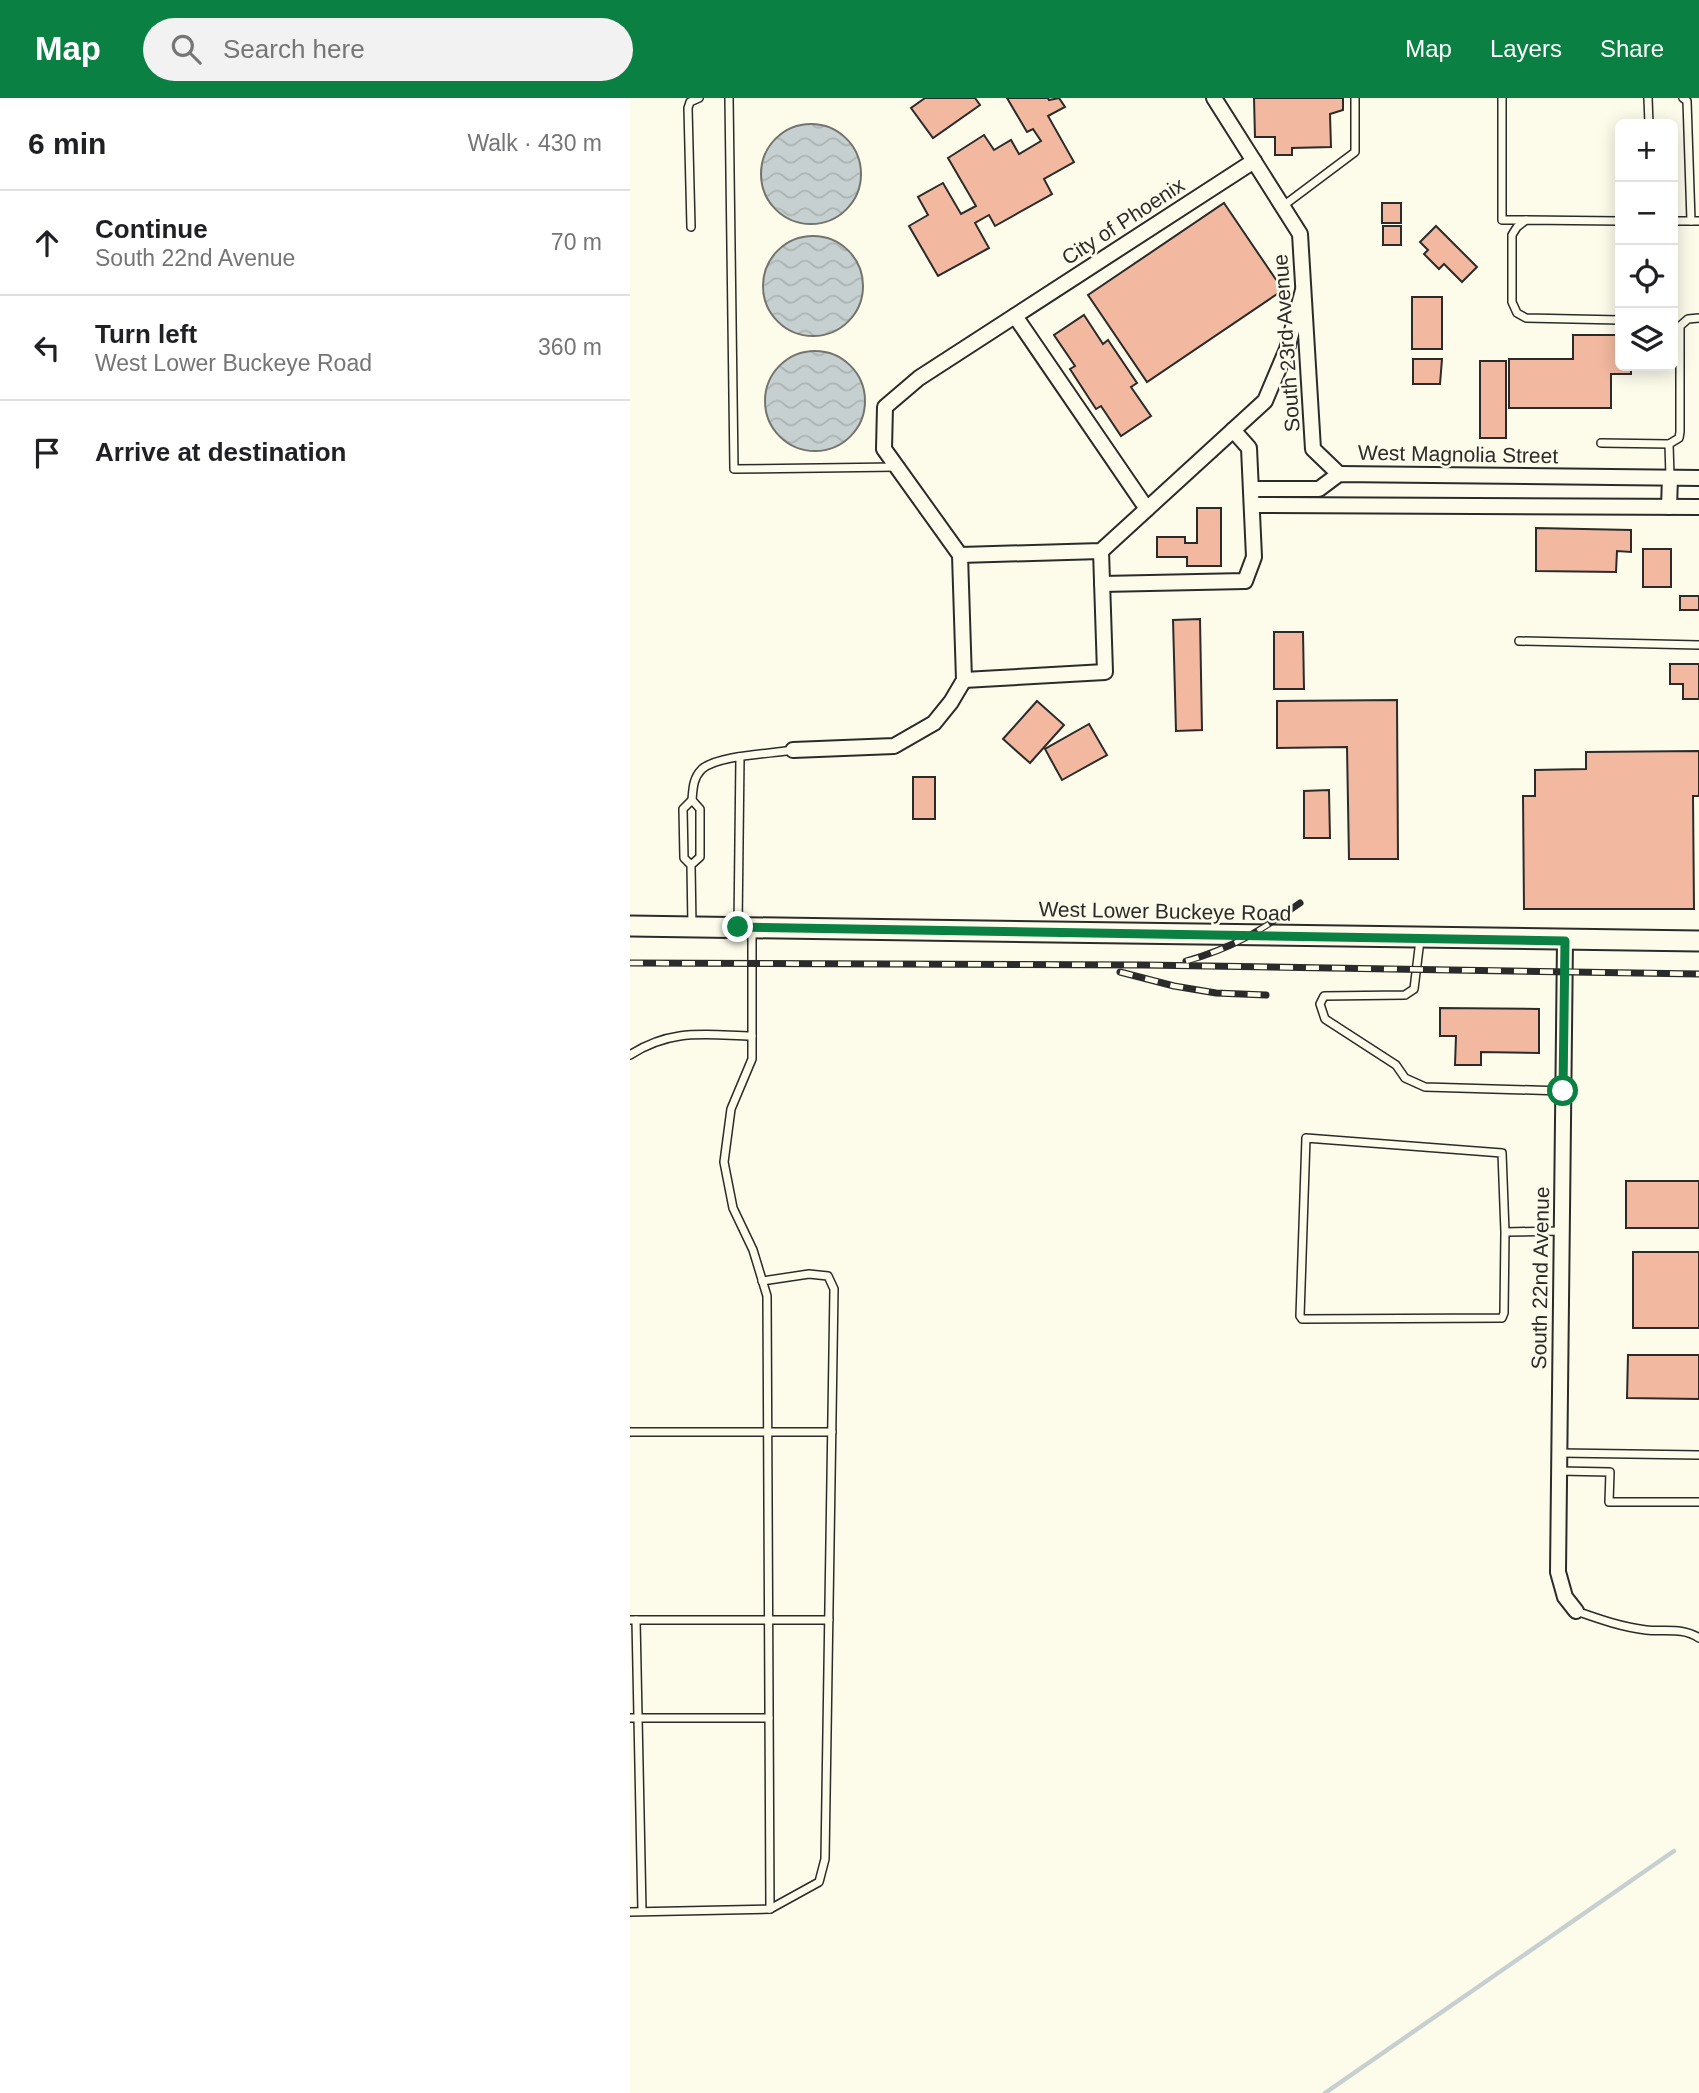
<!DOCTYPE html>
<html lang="en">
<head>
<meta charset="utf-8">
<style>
	body { margin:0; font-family:Arial,sans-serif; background:#f2f2f2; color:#202124 }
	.controls { position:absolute; right:21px; top:21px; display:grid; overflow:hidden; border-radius:10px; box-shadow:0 4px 18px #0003 }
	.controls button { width:63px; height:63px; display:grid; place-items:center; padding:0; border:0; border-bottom:2px solid #e0e0e0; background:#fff; color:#202124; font:35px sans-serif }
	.stop { position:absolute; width:21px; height:21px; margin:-16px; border:5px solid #0b8043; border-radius:50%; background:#fff }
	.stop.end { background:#0b8043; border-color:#fff; box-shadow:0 2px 7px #0008 }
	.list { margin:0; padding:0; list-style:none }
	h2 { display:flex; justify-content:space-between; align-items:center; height:91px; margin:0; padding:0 28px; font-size:30px }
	h2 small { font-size:23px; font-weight:400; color:#757577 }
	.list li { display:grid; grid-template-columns:46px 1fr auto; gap:21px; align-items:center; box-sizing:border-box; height:105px; padding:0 28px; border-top:2px solid #e0e0e0 }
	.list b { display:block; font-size:26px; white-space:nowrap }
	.list p { margin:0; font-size:23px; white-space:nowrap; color:#757577 }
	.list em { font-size:23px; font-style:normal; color:#757577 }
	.icon { flex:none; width:38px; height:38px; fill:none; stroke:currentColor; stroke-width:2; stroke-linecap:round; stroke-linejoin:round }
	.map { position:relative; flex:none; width:1069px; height:1995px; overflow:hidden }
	header { display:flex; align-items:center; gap:42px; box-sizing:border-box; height:98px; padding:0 35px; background:#0b8043; color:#fff }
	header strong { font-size:33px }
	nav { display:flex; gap:38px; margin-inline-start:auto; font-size:24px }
	.search { width:490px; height:63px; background:#f2f2f2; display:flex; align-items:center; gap:18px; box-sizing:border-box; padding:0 24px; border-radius:38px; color:#757577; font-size:26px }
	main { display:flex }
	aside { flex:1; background:#fff }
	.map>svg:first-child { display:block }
	.water { fill:url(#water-waves); stroke:#74746e; stroke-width:2 }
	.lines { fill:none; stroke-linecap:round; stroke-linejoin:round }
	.stream { stroke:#c7d0d0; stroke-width:4.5 }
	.building { fill:#f2b8a0; stroke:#2b2b2b; stroke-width:2 }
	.service-casing { stroke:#2b2b2b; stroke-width:10 }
	.minor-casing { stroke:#2b2b2b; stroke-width:18 }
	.secondary-casing { stroke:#2b2b2b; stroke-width:23 }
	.service { stroke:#fdfbea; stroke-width:7 }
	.minor { stroke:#fdfbea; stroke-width:14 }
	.secondary { stroke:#fdfbea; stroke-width:19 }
	.rail-casing { stroke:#2b2b2b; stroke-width:7 }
	.rail { stroke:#fdfbea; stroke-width:4.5; stroke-dasharray:13; stroke-linecap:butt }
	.route { stroke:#0b8043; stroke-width:9 }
	.labels { text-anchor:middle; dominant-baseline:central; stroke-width:5; stroke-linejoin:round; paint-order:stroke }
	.street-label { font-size:21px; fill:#2b2b2b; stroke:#fdfbea }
</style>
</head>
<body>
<header>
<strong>Map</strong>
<div class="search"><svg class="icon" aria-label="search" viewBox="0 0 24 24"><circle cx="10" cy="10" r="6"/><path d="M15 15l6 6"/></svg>Search here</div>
<nav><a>Map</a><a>Layers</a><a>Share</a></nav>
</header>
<main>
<aside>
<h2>6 min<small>Walk · 430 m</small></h2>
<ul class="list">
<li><svg class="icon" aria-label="ahead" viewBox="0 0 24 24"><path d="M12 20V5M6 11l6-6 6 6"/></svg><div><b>Continue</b><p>South 22nd Avenue</p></div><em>70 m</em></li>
<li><svg class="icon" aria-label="left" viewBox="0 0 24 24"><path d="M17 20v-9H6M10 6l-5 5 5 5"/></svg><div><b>Turn left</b><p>West Lower Buckeye Road</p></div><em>360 m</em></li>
<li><svg class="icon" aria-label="arrive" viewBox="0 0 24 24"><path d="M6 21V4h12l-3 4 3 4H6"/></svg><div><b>Arrive at destination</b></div></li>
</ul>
</aside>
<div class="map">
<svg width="1069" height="1995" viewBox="0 0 1069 1995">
	<defs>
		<pattern id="water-waves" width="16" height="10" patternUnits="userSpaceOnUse" patternTransform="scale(1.75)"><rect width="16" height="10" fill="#c7d0d0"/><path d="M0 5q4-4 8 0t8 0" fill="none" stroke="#abb3b3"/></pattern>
	</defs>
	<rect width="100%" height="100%" fill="#fdfbea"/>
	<g class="water">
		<circle cx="181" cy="76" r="50"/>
		<circle cx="183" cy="188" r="50"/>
		<circle cx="185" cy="303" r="50"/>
	</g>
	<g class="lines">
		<path class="stream" d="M695,1995l349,-242"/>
	</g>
	<g class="building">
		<path d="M295,0h50l5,7 -47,33 -22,-30z"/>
		<path d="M377,0h41l1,2 10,-2 6,9 -17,9 26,46 -30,17 8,15 -57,32 -6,-11 -14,8 14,25 -51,28 -29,-50 19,-11 -10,-18 25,-14 18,31 15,-8 -28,-48 36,-23 10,15 17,-10 8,14 22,-13 -8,-12 -6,3z"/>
		<path d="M624,0h89v12l-13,4 1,33 -39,1v7h-17v-18h-20z"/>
		<path d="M594,105l59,87 -136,92 -59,-87z"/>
		<rect x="752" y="105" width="19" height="20"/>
		<rect x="753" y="128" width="18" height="19"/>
		<path d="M806,128l41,41 -15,15 -18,-18 -5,5 -15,-15 4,-4 -8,-8z"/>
		<rect x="782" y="199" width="30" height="52"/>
		<path d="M454,217l19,29 5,-4 29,43 -6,4 20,29 -30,20 -20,-30 -5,3 -26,-40 5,-3 -21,-31z"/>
		<path d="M943,237h47v31h11v8h-20v34h-102v-49h64z"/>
		<path d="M783,261h29l-2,25h-27z"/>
		<rect x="850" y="263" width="26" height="77"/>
		<path d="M567,410h24v58h-34v-9h-30v-20h28v6h12z"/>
		<path d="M906,430l95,2v22l-14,-1 -1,21 -80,-1z"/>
		<rect x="1013" y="451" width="28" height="38"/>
		<rect x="1050" y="498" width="19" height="14"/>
		<path d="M570,521l2,111 -26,1 -3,-111z"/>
		<path d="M644,534h29l1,57h-30z"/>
		<path d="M1040,566h29v35h-16v-15h-13z"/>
		<path d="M767,602l1,159h-49l-2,-112 -70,1v-47z"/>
		<path d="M407,603l27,24 -34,38 -27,-24z"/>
		<path d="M459,626l18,31 -45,25 -17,-31z"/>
		<path d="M1069,653v45h-6l1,113h-170l-1,-113h12v-26l51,-1v-17z"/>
		<rect x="283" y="679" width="22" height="42"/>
		<path d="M699,692l1,48h-26v-47z"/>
		<path d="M810,910l99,1v44l-58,-1v13h-26l1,-29h-16z"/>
		<rect x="996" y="1083" width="73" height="47"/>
		<rect x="1003" y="1154" width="66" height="76"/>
		<path d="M998,1257h71v44l-72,-1z"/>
	</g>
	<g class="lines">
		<defs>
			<g id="service">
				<path d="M99,0l5,371 163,-2"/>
				<path d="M872,0v122h24"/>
				<path d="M1018,0l1,26"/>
				<path d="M1053,0l4,3 4,120"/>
				<path d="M653,108l72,-54v-54"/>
				<path d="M990,123l-94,-1 -9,7 -5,8v67l5,11 9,5 94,2"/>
				<path d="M1043,123h26"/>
				<path d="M61,129l-3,-119 2,-6 9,-4"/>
				<path d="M971,345l68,1"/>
				<path d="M1040,379l-1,-33 10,-6 1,-6v-106l8,-7 11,-1"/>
				<path d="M889,543l180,4"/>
				<path d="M62,702c1,-12 1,-22 10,-31 16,-14 69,-15 91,-19"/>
				<path d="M61,767l9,-8v-48l-8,-9 -9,9 1,49 7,7 1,61"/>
				<path d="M108,829l2,-170"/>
				<path d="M790,842l-6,49 -9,6 -81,1 -4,8 5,15 71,46 9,13 20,9 138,4"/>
				<path d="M0,957c42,-27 75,-20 122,-19"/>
				<path d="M875,1134l-3,-79 -196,-15 -6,178 2,3 200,-1 2,-5 1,-81 56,-1"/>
				<path d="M132,1183l47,-7 19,2 6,13 -9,570 -6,23 -49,27"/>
				<path d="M0,1334h202"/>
				<path d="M930,1355l139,2"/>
				<path d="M929,1373l51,1 -1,30h90"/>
				<path d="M946,1513c23,8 45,16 70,19 18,2 37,-3 53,8"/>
				<path d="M0,1522h199"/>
				<path d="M6,1522l6,291"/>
				<path d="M0,1620h139"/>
				<path d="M0,1814l140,-3 -3,-613 -14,-46 -20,-42 -9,-46 7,-53 21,-50v-131"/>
			</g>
			<g id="minor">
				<path d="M584,0l86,136 13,215 26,25"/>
				<path d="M385,218l132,193"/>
				<path d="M622,391h67l20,-15 360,4"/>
				<path d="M622,407l447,2"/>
				<path d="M1039,409l1,-30"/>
				<path d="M330,457l141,-4 164,-150 22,-52 16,-59"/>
				<path d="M472,486l143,-3 9,-24 -5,-109 -16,-18"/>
				<path d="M334,582l141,-8 -4,-121"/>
				<path d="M163,652l101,-4 40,-23 17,-21 13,-22 -4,-125 -76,-106 1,-42 34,-29 335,-217"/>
				<path d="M935,843l-7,631 7,25 11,14"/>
			</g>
			<path id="secondary" d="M0,828l1069,15"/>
		</defs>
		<use href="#service" class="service-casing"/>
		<use href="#minor" class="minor-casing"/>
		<use href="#secondary" class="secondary-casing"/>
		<use href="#service" class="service"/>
		<use href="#minor" class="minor"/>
		<use href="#secondary" class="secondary"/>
		<defs>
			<g id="rail">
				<path d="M556,863c47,-13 74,-30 114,-58"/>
				<path d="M0,865l514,2 555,9"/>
				<path d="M490,874l54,14 42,7 50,2"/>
			</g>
		</defs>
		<use href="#rail" class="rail-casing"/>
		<use href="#rail" class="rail"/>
	</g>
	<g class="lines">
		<path class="route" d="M108,829l827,14 -2,150"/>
	</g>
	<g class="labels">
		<g class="street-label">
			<text transform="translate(493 123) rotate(-33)">City of Phoenix</text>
			<text transform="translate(656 245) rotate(-94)">South 23rd Avenue</text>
			<text transform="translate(828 356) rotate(1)">West Magnolia Street</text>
			<text transform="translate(535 813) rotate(1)">West Lower Buckeye Road</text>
			<text transform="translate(910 1180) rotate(-89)">South 22nd Avenue</text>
		</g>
	</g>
</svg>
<div class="controls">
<button>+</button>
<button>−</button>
<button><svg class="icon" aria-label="locate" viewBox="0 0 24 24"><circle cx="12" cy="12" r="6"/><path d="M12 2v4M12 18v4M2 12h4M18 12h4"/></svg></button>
<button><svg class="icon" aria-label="layers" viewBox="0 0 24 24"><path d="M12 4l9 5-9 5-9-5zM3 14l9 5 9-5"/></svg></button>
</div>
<div class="stop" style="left:933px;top:993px"></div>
<div class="stop end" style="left:108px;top:829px"></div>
</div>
</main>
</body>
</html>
